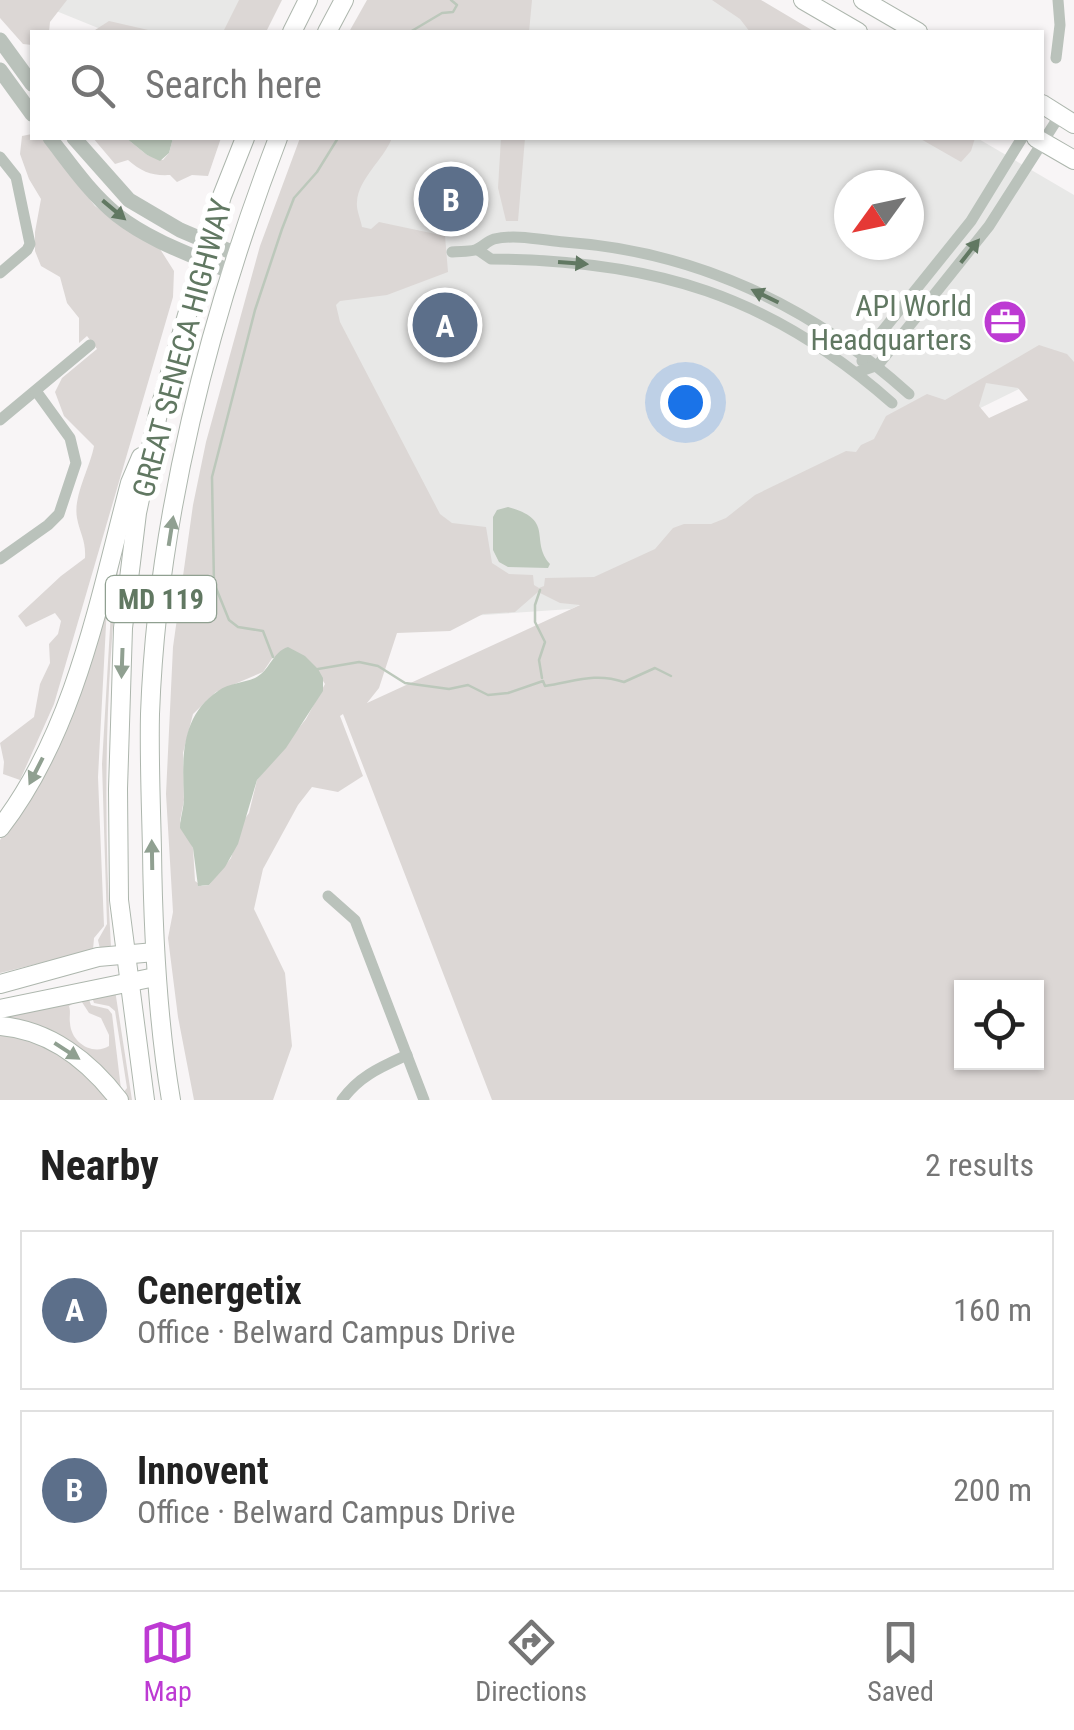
<!DOCTYPE html>
<html lang="en">
<head>
<meta charset="utf-8">
<style>
	body { margin:0; font-family:"Roboto Condensed",sans-serif; background:#f2f2f2; color:#222 }
	.controls { position:absolute; right:30px; bottom:30px; display:grid; overflow:hidden; border-radius:0px; box-shadow:0 2px 8px #0004 }
	.controls button { width:90px; height:90px; display:grid; place-items:center; padding:0; border:0; border-bottom:2px solid #e0e0e0; background:#fff; color:#222; font:50px sans-serif }
	.compass { position:absolute; left:834px; top:170px; width:90px; height:90px; border-radius:50%; background:#fff; box-shadow:0 2px 8px #0004; rotate:237deg }
	.you { position:absolute; left:685px; top:402px; width:35px; height:35px; margin:-25px; border:8px solid #fff; border-radius:50%; background:#1a73e8; box-shadow:0 0 0 15px #1a73e833 }
	.badge { display:grid; place-items:center; width:65px; height:65px; border-radius:50%; background:#bd3ad3; color:#fff; font-size:32px; font-weight:700 }
	.pin { position:absolute; translate:-50% -50%; border:5px solid #fff; box-shadow:0 2px 10px #0006 }
	.list { margin:0; padding:0; list-style:none }
	h2 { display:flex; justify-content:space-between; align-items:center; height:130px; margin:0; padding:0 40px; font-size:42px }
	h2 small { font-size:32px; font-weight:400; color:#767676 }
	.list li { display:grid; grid-template-columns:65px 1fr auto; gap:30px; align-items:center; box-sizing:border-box; height:160px; margin:0 20px 20px; padding:0 20px; border:2px solid #e0e0e0; border-radius:0px }
	.list b { display:block; font-size:38px; white-space:nowrap }
	.list p { margin:0; font-size:32px; white-space:nowrap; color:#767676 }
	.list em { font-size:32px; font-style:normal; color:#767676 }
	.icon { flex:none; width:55px; height:55px; fill:none; stroke:currentColor; stroke-width:2; stroke-linecap:round; stroke-linejoin:round }
	.map { position:relative; flex:none; width:1074px; height:1100px; overflow:hidden }
	.search { position:absolute; background:#fff; box-shadow:0 2px 8px #0004; left:30px; right:30px; top:30px; height:110px; display:flex; align-items:center; gap:25px; box-sizing:border-box; padding:0 35px; border-radius:0px; color:#767676; font-size:38px }
	.sheet { height:490px; background:#fff }
	nav { display:flex; justify-content:space-around; align-items:center; box-sizing:border-box; height:140px; border-top:2px solid #e0e0e0; background:#fff; font-size:28px; color:#767676 }
	nav a { display:grid; justify-items:center; gap:5px }
	nav .on { color:#bd3ad3 }
	.map>svg:first-child { display:block }
	.built { fill:#e8e8e7; fill-rule:evenodd }
	.green { fill:#dcd7d5; fill-rule:evenodd }
	.water { fill:#bcc8bb }
	.lines { fill:none; stroke-linecap:round; stroke-linejoin:round }
	.stream { stroke:#bcc8bb; stroke-width:2.5 }
	.primary-casing { stroke:#adb6ad; stroke-width:20 }
	.minor { stroke:#bac2bb; stroke-width:11 }
	.tertiary { stroke:#bac2bb; stroke-width:15 }
	.primary { stroke:#fff; stroke-width:18 }
	.oneway { fill:#617862 }
	.oneway2 { fill:#90a091 }
	.labels { text-anchor:middle; dominant-baseline:central; stroke-width:10; stroke-linejoin:round; paint-order:stroke }
	.shield { fill:#fff; stroke:#90a091; stroke-width:2.5 }
	.shield-label { font-size:28px; font-weight:bold; fill:#617862 }
	.poi-label { font-size:30px; fill:#617862; stroke:#fff; text-anchor:end }
	.street-label { font-size:30px; fill:#617862; stroke:#fff }
</style>
</head>
<body>
<div class="map">
<svg width="1074" height="1100" viewBox="0 0 1074 1100">
	<rect width="100%" height="100%" fill="#f8f5f6"/>
	<g class="built">
		<path d="M29,0h227l-16,32h-132z"/>
		<path d="M493,0h250l55,32h-336z"/>
		<path d="M361,138h616l97,57v167l-503,247 -116,8 -158,-304zM849,185h60v60h-60z"/>
	</g>
	<g class="green">
		<path d="M0,0h67l-17,22 -1,10h-17v13l-9,-1 -23,-26z"/>
		<path d="M239,0h43l-16,32h-43z"/>
		<path d="M367,0h165l-3,32h-180z"/>
		<path d="M712,0h49l54,32h-65l-10,-13z"/>
		<path d="M109,21l48,11h-65z"/>
		<path d="M32,134v4h10l53,68 65,43 14,22 -1,26 -119,407 -34,76 -17,-6 1,-12 -4,-19 34,-26 6,-33 10,-21 -1,-19 9,-10 3,-13 -6,-8 -29,14 -8,-11 43,-40 24,-18c1,-18 -5,-24 -8,-40 -4,-22 13,-50 17,-72l-30,-30 -9,-24 7,-14 35,-29 -10,-13 -8,7v-25l-12,-15 -7,-26 -19,-11 -6,-15v-19l6,-33 -12,-20 -9,-25 2,-18z"/>
		<path d="M93,138h33l21,17 16,5 6,-7 4,-15h48l-13,38 -16,-1 -15,7 -7,-7c-18,1 -28,-3 -42,-15l-13,4z"/>
		<path d="M300,138h92c-8,21 -34,41 -35,64 -1,8 4,18 5,25l9,2 8,-7 66,14 3,36 -61,23 -47,6 -4,4 4,17 100,192 12,9 34,4 6,36 17,11 24,1 1,10 5,3 5,-2 1,-8 49,-1 61,-28 18,-21 11,-4h27l15,-6 29,-23 91,-44 10,1 5,-7 13,-6 12,-23 41,-22 18,6 94,-55 28,9 7,8v738h-582l-149,-386 -3,2 23,60 -25,16 -26,-5 -14,18 -35,64 -9,40 31,64 7,73 -19,54h-79l-16,-83 -10,-79 5,-26 -7,-118 7,-147 20,-142 13,-63 54,-196zM986,383l32,5 10,12 -39,18 -10,-12zM538,592l22,11 20,2 -213,98 12,-15 18,-55 53,-2 33,-17 32,-2zM273,657l39,7 13,20 -19,35 -49,61 -8,33 -8,11 -10,34 -22,27 -7,1 -7,-5 -2,-33 -13,-27 4,-21 -1,-47 10,-39 23,-22 47,-20zM962,988h74v74h-74z"/>
		<path d="M501,138h24l-7,83h-12l-8,-33z"/>
		<path d="M919,138h56l-4,13 -10,11z"/>
		<path d="M120,552c-15,132 -17,262 -9,395l-11,2 -2,-9 9,-16 -5,-160 9,-153 -2,-7 -7,-6z"/>
		<path d="M107,606l-9,171 6,149 -10,12 -1,12 -93,23v-133l11,-16z"/>
		<path d="M115,990l17,110h-5l-4,-7 4,-5 -12,-77 -6,-5 -15,-3 -2,-6z"/>
		<path d="M87,994l4,11 17,4 4,5 9,75 -100,-67 -19,-5zM80,999l9,14 12,5 8,17v11c-16,10 -38,-3 -39,-23 -1,-6 1,-11 -1,-17z"/>
		<path d="M0,1033c46,9 79,31 109,67h-109z"/>
	</g>
	<g class="water">
		<path d="M126,138h47l-4,15 -9,8 -13,-6z"/>
		<path d="M508,507c48,13 21,33 42,57l-2,4 -40,-1 -9,-5 -6,-12v-33l4,-7z"/>
		<path d="M288,647l17,9 13,13 5,9v13l-37,57 -29,32 -19,64 -13,23 -16,18 -11,1 -5,-38 -13,-20c0,-10 4,-20 4,-31 -2,-40 -3,-81 34,-106 11,-8 25,-8 37,-13 15,-7 17,-26 33,-31z"/>
	</g>
	<g class="lines">
		<g class="stream">
			<path d="M410,32l32,-19 11,-1 4,-7 -6,-5"/>
			<path d="M540,590l-5,15v17l10,20 -6,18 3,18"/>
			<path d="M273,657l-10,-26 -25,-4 -9,-7 -15,-37 -2,-106 43,-167 27,-81 12,-31 23,-26 21,-34"/>
			<path d="M318,669l41,-7 19,4 27,17 44,6 19,-4 20,10 20,-2 35,-12 2,5c29,-4 49,-14 79,-4l31,-14 16,8"/>
		</g>
		<defs>
			<g id="primary">
				<path d="M803,0l55,32"/>
				<path d="M863,0l55,32"/>
				<path d="M292,32l16,-32"/>
				<path d="M327,32l17,-32"/>
				<path d="M1042,104l32,20"/>
				<path d="M1036,138l38,22"/>
				<path d="M0,828c75,-97 99,-228 130,-345l11,-26"/>
				<path d="M0,984l98,-27 57,-5"/>
				<path d="M0,1009l155,-32"/>
				<path d="M0,1026c50,4 90,36 119,74"/>
				<path d="M145,1100l-26,-200 -1,-111 5,-161 14,-115 21,-99 64,-218 23,-58"/>
				<path d="M171,1100c-14,-83 -18,-165 -19,-250 -1,-45 -3,-91 -2,-136 7,-195 59,-396 128,-576"/>
			</g>
		</defs>
		<use href="#primary" class="primary-casing"/>
		<g class="minor">
			<path d="M1056,58l4,-33 -2,-25"/>
			<path d="M0,157l16,20 14,67 -3,6 -27,23"/>
			<path d="M478,250l13,9c162,1 279,36 401,144"/>
			<path d="M452,252c7,-1 16,0 23,-2 7,-2 12,-9 19,-11 21,-5 48,1 70,3 131,9 248,64 345,152"/>
			<path d="M862,361l2,-7 107,-133 51,-83"/>
			<path d="M858,372l20,-7 111,-139 71,-111"/>
			<path d="M0,420l90,-75"/>
			<path d="M0,559l48,-34 11,-11 17,-51 -6,-25 -34,-47"/>
			<path d="M328,896l27,24 69,180"/>
			<path d="M342,1100c17,-24 39,-33 65,-45"/>
		</g>
		<g class="tertiary">
			<path d="M0,40l32,44"/>
			<path d="M0,70l32,44"/>
			<path d="M50,138c21,27 40,55 67,77 33,26 75,40 112,56"/>
			<path d="M74,138l55,62 51,30 56,24"/>
		</g>
		<use href="#primary" class="primary"/>
	</g>
	<defs><path id="oneway-solid" d="M-6-.8H1V-3.2L6.5 0L1 3.2V.8H-6Z" transform="scale(2.5)"/></defs>
	<g class="oneway">
		<use href="#oneway-solid" transform="translate(114 210) rotate(40)"/>
		<use href="#oneway-solid" transform="translate(970 251) rotate(-52)"/>
		<use href="#oneway-solid" transform="translate(573 263) rotate(4)"/>
		<use href="#oneway-solid" transform="translate(765 296) rotate(-154)"/>
	</g>
	<g class="oneway2">
		<use href="#oneway-solid" transform="translate(171 531) rotate(-81)"/>
		<use href="#oneway-solid" transform="translate(122 663) rotate(92)"/>
		<use href="#oneway-solid" transform="translate(36 771) rotate(117)"/>
		<use href="#oneway-solid" transform="translate(152 855) rotate(-91)"/>
		<use href="#oneway-solid" transform="translate(67 1051) rotate(33)"/>
	</g>
	<defs>
		<symbol id="office-disc" viewBox="-11 -11 22 22"><circle r="9.5" fill="#bd3ad3" stroke="#fff"/><path d="M-6-3h4V-5.5h4V-3h4V5H-6ZM-1-4.5V-3h2v-1.5ZM-6 0V1H6V0Z" fill="#fff"/></symbol>
	</defs>
	<g fill-rule="evenodd">
		<use href="#office-disc" x="980" y="297" width="50" height="50"/>
	</g>
	<g class="labels">
		<rect class="shield" x="106" y="576" width="110" height="46" rx="8"/>
		<g class="shield-label">
			<text x="161" y="599">MD 119</text>
		</g>
		<g class="poi-label">
			<text x="972" y="305">API World<tspan x="972" dy="34">Headquarters</tspan></text>
		</g>
		<g class="street-label">
			<text transform="translate(182 348) rotate(-75)">GREAT SENECA HIGHWAY</text>
		</g>
	</g>
</svg>
<div class="controls">
<button><svg class="icon" aria-label="locate" viewBox="0 0 24 24"><circle cx="12" cy="12" r="6"/><path d="M12 2v4M12 18v4M2 12h4M18 12h4"/></svg></button>
</div>
<svg class="compass" viewBox="-18 -18 36 36"><path d="M0-13l5 13h-10z" fill="#e53935"/><path d="M0 13l5-13h-10z" fill="#767676"/></svg>
<div class="you"></div>
<div class="pin badge" style="left:445px;top:325px;background:#5c6f8a">A</div>
<div class="pin badge" style="left:451px;top:199px;background:#5c6f8a">B</div>
<div class="search"><svg class="icon" aria-label="search" viewBox="0 0 24 24"><circle cx="10" cy="10" r="6"/><path d="M15 15l6 6"/></svg>Search here</div>
</div>
<section class="sheet">
<h2>Nearby<small>2 results</small></h2>
<ul class="list">
<li><span class="badge" style="background:#5c6f8a">A</span><div><b>Cenergetix</b><p>Office · Belward Campus Drive</p></div><em>160 m</em></li>
<li><span class="badge" style="background:#5c6f8a">B</span><div><b>Innovent</b><p>Office · Belward Campus Drive</p></div><em>200 m</em></li>
</ul>
</section>
<nav>
<a class="on"><svg class="icon" aria-label="map" viewBox="0 0 24 24"><path d="M3 6l6-2 6 2 6-2v14l-6 2-6-2-6 2zM9 4v14M15 6v14"/></svg>Map</a>
<a><svg class="icon" aria-label="directions" viewBox="0 0 24 24"><path d="M12 3l9 9-9 9-9-9zM9 14v-3h6M13 9l2 2-2 2"/></svg>Directions</a>
<a><svg class="icon" aria-label="saved" viewBox="0 0 24 24"><path d="M7 4h10v16l-5-4-5 4z"/></svg>Saved</a>
</nav>
</body>
</html>
